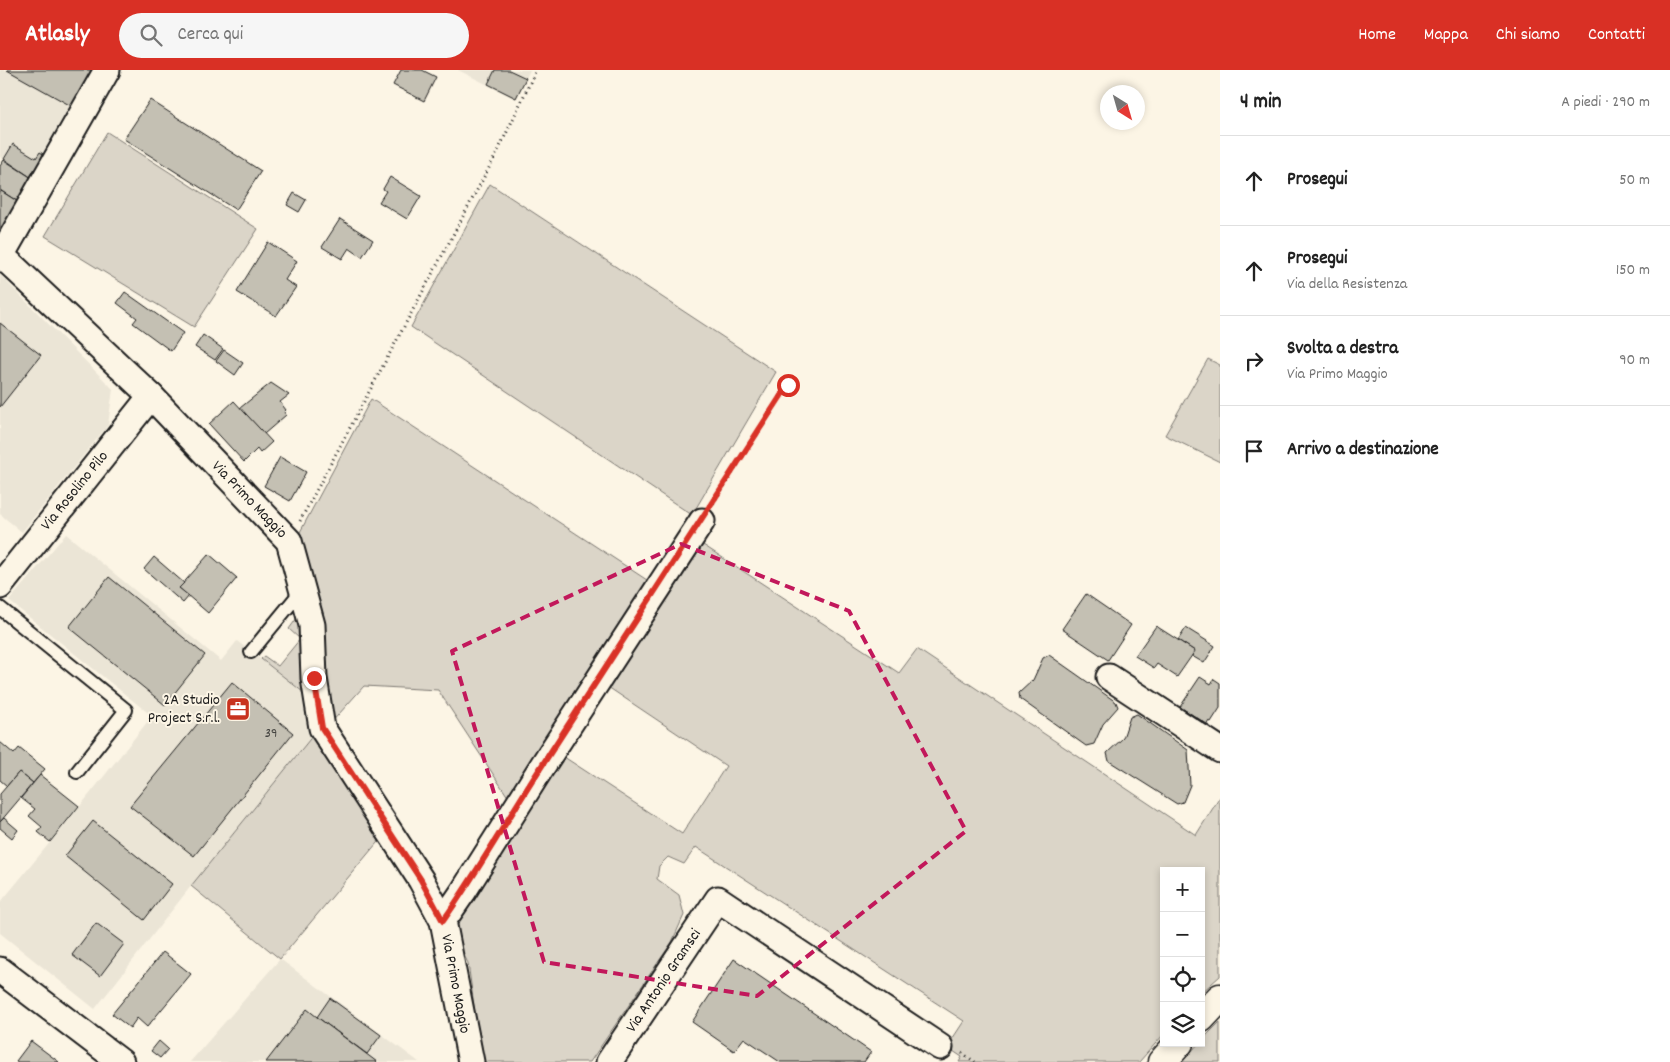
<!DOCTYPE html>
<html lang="it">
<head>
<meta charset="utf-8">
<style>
	body { margin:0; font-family:Dekko,sans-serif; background:#f6f6f6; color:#222 }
	.controls { position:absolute; right:15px; bottom:15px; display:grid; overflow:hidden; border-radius:0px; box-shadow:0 2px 8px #0003 }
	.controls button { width:45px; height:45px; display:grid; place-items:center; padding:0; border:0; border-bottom:1px solid #e0e0e0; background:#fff; color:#222; font:25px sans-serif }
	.compass { position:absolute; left:1100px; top:15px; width:45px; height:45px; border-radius:50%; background:#fff; box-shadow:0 2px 8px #0003; rotate:143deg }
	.stop { position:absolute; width:15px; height:15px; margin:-11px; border:4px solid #d93025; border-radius:50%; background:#fff }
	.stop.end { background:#d93025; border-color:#fff; box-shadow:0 1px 5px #0008 }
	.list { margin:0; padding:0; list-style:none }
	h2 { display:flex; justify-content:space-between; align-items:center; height:65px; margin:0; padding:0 20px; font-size:21px }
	h2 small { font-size:16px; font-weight:400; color:#767676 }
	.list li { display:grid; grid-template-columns:32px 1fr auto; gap:15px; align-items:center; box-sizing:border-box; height:90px; padding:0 20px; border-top:1px solid #e0e0e0 }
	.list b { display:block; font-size:19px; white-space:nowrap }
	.list p { margin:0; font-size:16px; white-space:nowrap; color:#767676 }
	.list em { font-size:16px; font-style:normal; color:#767676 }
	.icon { flex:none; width:28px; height:28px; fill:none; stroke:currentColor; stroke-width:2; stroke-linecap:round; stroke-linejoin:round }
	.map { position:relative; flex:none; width:1220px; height:992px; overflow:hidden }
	header { display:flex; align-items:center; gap:30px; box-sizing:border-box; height:70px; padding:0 25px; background:#d93025; color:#fff }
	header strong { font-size:24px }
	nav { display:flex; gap:28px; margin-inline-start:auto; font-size:18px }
	.search { width:350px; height:45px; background:#f6f6f6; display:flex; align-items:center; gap:12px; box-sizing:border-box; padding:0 18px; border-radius:28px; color:#767676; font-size:19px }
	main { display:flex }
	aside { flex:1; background:#fff }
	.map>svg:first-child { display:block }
	.built { fill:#ebe5d6 }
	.green { fill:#dbd5c8; stroke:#7c7872 }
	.building { fill:#c4c0b3; stroke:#1c1c1c }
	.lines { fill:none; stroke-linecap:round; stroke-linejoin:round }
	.service-casing { stroke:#1c1c1c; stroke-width:16 }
	.minor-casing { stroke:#1c1c1c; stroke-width:29 }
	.tertiary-casing { stroke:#1c1c1c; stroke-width:31 }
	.path { stroke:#1c1c1c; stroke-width:3; stroke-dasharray:1 4; stroke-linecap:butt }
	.service { stroke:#fcf5e5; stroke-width:12 }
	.minor { stroke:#fcf5e5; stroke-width:25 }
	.tertiary { stroke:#fcf5e5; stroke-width:28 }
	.route { stroke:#d93025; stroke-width:6 }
	.marked { fill:none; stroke:#c2185b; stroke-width:4; stroke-dasharray:10 6; stroke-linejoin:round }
	.labels { text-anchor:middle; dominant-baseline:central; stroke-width:4; stroke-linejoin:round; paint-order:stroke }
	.number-label { font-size:14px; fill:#464542 }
	.street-label { font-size:16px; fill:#1c1c1c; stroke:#fcf5e5 }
	.poi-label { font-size:16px; fill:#1c1c1c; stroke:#fcf5e5; text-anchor:end }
</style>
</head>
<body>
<header>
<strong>Atlasly</strong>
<div class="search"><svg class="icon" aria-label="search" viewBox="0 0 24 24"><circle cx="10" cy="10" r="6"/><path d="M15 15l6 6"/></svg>Cerca qui</div>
<nav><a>Home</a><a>Mappa</a><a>Chi siamo</a><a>Contatti</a></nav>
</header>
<main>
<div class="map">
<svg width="1220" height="992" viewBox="0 0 1220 992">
	<rect width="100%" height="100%" fill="#fcf5e5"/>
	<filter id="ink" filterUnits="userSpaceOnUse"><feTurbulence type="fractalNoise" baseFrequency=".02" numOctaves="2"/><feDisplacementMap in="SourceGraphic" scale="10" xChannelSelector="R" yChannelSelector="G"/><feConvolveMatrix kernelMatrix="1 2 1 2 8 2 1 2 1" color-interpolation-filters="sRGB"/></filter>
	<g filter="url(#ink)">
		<g class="built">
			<path d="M0,0h100l-62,112 -38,-25z"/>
			<path d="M458,0h72l-14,29z"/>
			<path d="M0,205l113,114 -5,36 -86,107 -22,-18z"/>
			<path d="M66,464l155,127 16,-20 66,51 11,42 -123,152 -96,123 -95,-76v-30l85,-103 67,-84 -143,-115z"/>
			<path d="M280,889l139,103h-229z"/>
		</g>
		<g class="green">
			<path d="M107,62l151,97 -64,98 -149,-91z"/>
			<path d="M490,114l286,188 -84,143 -281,-188z"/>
			<path d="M1208,289l12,6v97l-55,-27z"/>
			<path d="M371,329l279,183 -138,221 -74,-113 -74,-4 -34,38 -31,-190z"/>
			<path d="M697,471l202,132 18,-24 279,186 24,-38v179l-19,17v-122h-37v163l-25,28h-180l3,-5 -15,-10 17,-26 -268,-174 -12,17 -16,-7 -9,9 -2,13 22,16 5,20 -12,27 -82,120h-108l-14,-99 -21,-41 26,-20 88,-147 121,79 44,-68 -121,-81z"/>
			<path d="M297,548l7,9 -1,65 -42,-33 3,-3 14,10 22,-27 -11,-10z"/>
			<path d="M314,664l68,103 -102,122 -89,-73z"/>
			<path d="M1220,952v40h-38l17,-19h2v-2z"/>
		</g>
		<g class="building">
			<path d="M7,0h91l-25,37z"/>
			<path d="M401,0h21l14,7 -12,24 -31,-16z"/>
			<path d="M495,0h14l17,8 -10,20 -28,-14z"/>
			<path d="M150,30l111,71 -25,39 -112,-71z"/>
			<path d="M13,74l23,14 4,-6 11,7 -13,23 -34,-23z"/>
			<path d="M4,90l34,22 -15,23 -23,-15v-24z"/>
			<path d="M390,107l31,19 -14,23 -28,-17 7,-11 -3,-2z"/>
			<path d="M1,121l22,14 -16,27 -7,-4v-35z"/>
			<path d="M294,123l12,7 -7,12 -12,-7z"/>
			<path d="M340,149l33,21 -11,17 -13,-9 -7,11 -20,-12z"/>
			<path d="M268,172l29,19 -12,19 11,7 -20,29 -39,-24z"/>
			<path d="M125,222l58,41 -12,18 -38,-28 4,-5 -20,-15z"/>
			<path d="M0,253l41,32 -41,52z"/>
			<path d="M203,265l20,14 -8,11 -20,-13z"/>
			<path d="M224,280l19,13 -8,12 -19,-14z"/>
			<path d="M271,313l18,12 -9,7 6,8 -2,2 2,3 -22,19 -24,-26z"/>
			<path d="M234,331l38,41 -12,11 -3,-4 -13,13 -35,-38z"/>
			<path d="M280,387l26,15 -16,29 -26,-15z"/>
			<path d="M209,484l28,24 -29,35 -29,-25z"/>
			<path d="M154,487l30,26 -5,5 10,8 -6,7 -39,-34z"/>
			<path d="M109,507l96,78 -40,50 -96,-78z"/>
			<path d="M1086,524l45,31 -23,35 -46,-31z"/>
			<path d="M1156,556l39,25 -18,26 -20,-13 -3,4 -19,-12z"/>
			<path d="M1186,558l29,18 -11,17 -12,-7 3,-5 -17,-11z"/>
			<path d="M1049,585l67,47 2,5 -15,17 -9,20 -8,2 -66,-47 -1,-6 14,-13 10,-22z"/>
			<path d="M1200,607l11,7 3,-5 6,4v25l-9,14 -2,-1 -2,3 -27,-17z"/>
			<path d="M232,612l61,51 -99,123 -64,-50z"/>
			<path d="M1137,644l51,36 2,35 -7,17 -6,2 -68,-43 -2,-8 16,-15 7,-21z"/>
			<path d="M0,672l14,12 5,-6 26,21 -12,14 -14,-11 -12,14 -7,-6z"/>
			<path d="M19,702l14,11 -33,39v-28z"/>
			<path d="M40,705l39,31 -29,36 -12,-10 4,-5 -13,-11 6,-7 -14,-11z"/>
			<path d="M4,748l14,12 -6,8 -12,-10v-6z"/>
			<path d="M93,751l79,63 -28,36 -79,-64z"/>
			<path d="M96,853l28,21 -24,32 -28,-21z"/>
			<path d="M163,882l28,22 -44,53 -10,-9 -7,10 -18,-14z"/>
			<path d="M734,889l137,93 -7,10h-84l-36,-24 -10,13 -42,-29z"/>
			<path d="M330,928l51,37 -14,19 -50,-37z"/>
			<path d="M307,939l10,8 60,45h-111z"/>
			<path d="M31,971l28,21h-41l-2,-1z"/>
			<path d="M159,971l9,8 -8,9 -9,-7z"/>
		</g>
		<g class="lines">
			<defs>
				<g id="service">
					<path d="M0,538l126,102 -49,62"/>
					<path d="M251,582l51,-62"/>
				</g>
				<g id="minor">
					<path d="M0,184l151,142 138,145 23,84 2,53 8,50 99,152 22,41 28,141"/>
					<path d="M1,186l106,-186"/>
					<path d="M0,516l151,-190"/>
					<path d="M1109,607l111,73"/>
					<path d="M443,851l20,-29 80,-127 159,-244"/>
					<path d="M0,900l121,92"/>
					<path d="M609,992l109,-163 222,148"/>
				</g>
				<g id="tertiary">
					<path d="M1201,948l19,-20"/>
					<path d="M1162,992l17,-19"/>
				</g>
			</defs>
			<use href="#service" class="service-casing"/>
			<use href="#minor" class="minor-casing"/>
			<use href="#tertiary" class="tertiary-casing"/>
			<g class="path">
				<path d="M713,433l75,-118"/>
				<path d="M300,451l198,-370 38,-81"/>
				<path d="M962,983l13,9"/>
			</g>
			<use href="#service" class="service"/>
			<use href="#minor" class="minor"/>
			<use href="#tertiary" class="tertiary"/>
		</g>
	</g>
	<g class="lines" filter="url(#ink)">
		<path class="route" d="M314,608l8,50 99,152 22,41c36,-51 66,-105 100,-157 81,-127 164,-252 245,-379"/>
	</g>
	<path class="marked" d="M681,474l168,67 117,220 -209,165 -213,-34 -92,-311z"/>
	<defs>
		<symbol id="office-square" viewBox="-11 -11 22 22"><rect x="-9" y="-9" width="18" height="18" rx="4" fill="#c8321e" stroke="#fcf5e5"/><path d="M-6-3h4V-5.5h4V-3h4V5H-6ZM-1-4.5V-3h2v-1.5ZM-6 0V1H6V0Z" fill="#fff"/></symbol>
	</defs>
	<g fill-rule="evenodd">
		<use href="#office-square" x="224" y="625" width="28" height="28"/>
	</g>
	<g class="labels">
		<g class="number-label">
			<text x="271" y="664">39</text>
		</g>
		<g class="street-label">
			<text transform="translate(75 421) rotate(-51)">Via Rosolino Pilo</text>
			<text transform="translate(249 430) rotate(46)">Via Primo Maggio</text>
			<text transform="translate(664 911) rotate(-56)">Via Antonio Gramsci</text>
			<text transform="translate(455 914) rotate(79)">Via Primo Maggio</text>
		</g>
		<g class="poi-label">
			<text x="220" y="630">2A Studio<tspan x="220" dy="18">Project S.r.l.</tspan></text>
		</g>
	</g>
</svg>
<div class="controls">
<button>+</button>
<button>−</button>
<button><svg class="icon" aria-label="locate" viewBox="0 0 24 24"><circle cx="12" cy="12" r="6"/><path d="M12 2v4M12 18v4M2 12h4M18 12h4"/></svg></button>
<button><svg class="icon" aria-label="layers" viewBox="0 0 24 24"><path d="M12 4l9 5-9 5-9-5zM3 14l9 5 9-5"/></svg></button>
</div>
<svg class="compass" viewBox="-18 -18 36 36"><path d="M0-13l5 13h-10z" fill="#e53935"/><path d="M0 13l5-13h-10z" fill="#767676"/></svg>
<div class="stop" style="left:788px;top:315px"></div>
<div class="stop end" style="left:314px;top:608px"></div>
</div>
<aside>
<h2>4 min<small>A piedi · 290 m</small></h2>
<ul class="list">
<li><svg class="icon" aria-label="ahead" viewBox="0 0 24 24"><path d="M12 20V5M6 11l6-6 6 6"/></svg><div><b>Prosegui</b></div><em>50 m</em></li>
<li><svg class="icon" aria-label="ahead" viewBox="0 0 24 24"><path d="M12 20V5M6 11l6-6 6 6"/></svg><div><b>Prosegui</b><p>Via della Resistenza</p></div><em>150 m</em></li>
<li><svg class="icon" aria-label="right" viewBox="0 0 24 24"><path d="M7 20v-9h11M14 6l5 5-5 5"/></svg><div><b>Svolta a destra</b><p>Via Primo Maggio</p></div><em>90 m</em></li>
<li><svg class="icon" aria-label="arrive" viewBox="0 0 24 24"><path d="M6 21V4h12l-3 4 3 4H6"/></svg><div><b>Arrivo a destinazione</b></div></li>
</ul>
</aside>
</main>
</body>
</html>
